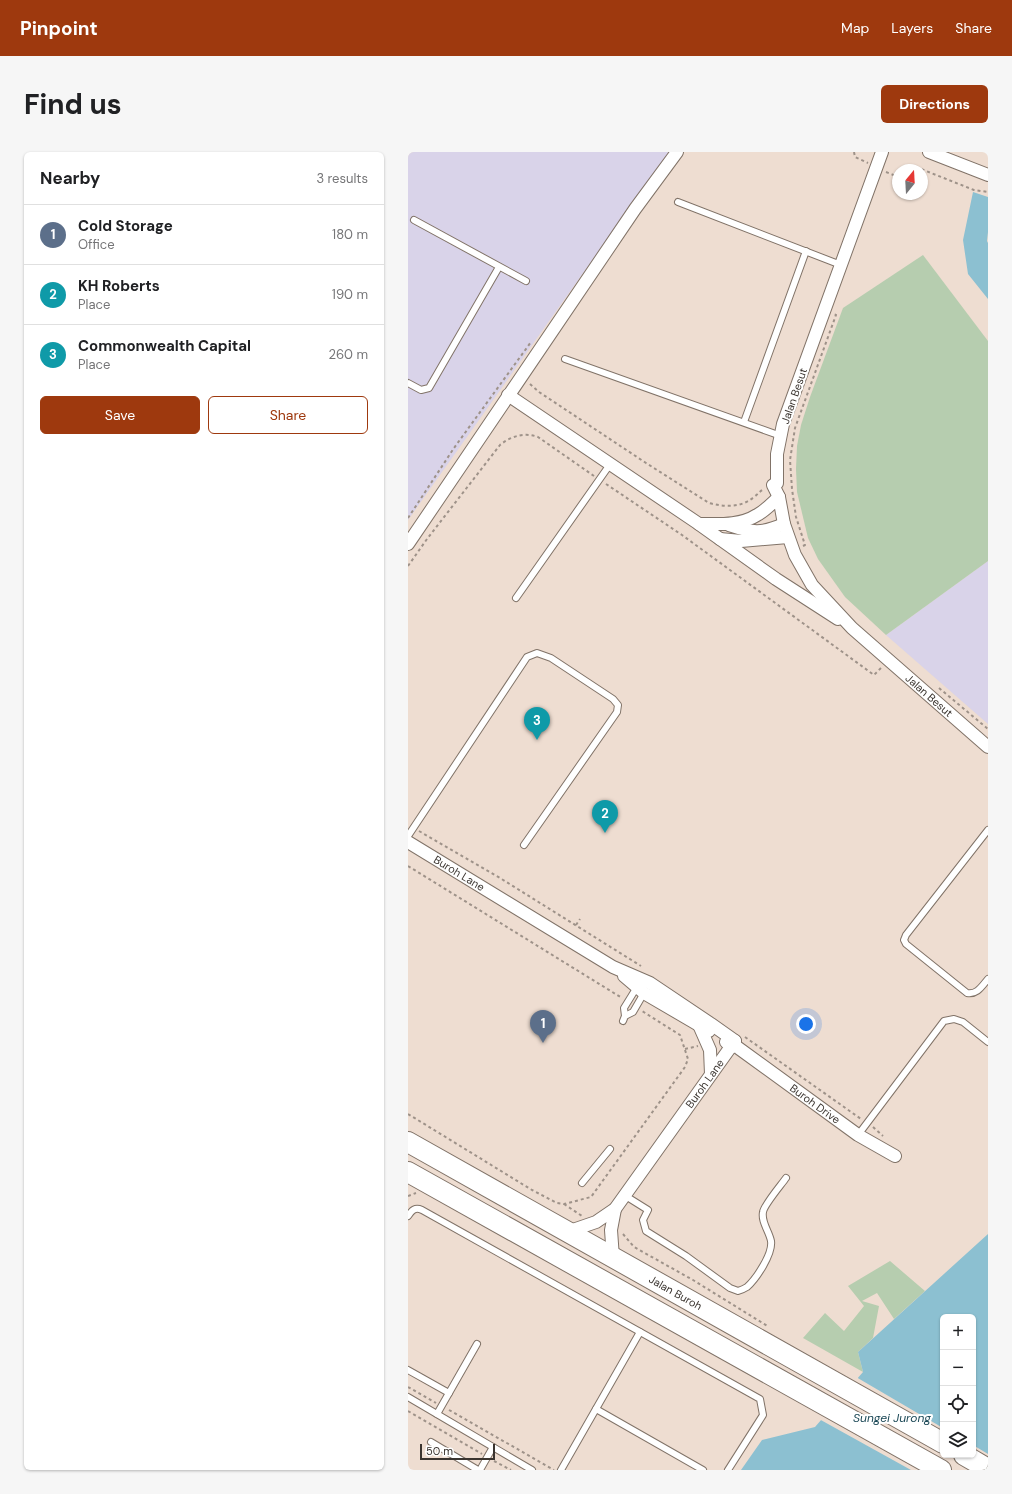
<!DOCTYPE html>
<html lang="en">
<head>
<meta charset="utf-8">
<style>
	body { margin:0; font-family:"DM Sans",sans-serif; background:#f6f6f6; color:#202124 }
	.controls { position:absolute; right:12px; bottom:12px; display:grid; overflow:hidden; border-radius:6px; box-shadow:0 1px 3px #0004 }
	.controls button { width:36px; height:36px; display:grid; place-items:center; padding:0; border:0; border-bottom:1px solid #e0e0e0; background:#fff; color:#202124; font:20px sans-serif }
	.compass { position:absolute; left:484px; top:12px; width:36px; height:36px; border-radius:50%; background:#fff; box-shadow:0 1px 3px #0004; rotate:18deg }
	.scale { position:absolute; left:12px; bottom:10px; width:75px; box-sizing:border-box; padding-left:4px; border:2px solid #3a342f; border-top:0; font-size:11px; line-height:14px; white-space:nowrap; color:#3a342f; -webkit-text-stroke:3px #fff; paint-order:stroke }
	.you { position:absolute; left:398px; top:872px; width:14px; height:14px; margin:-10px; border:3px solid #fff; border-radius:50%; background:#1a73e8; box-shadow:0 0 0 6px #1a73e833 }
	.badge { display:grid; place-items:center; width:26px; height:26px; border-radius:50%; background:#9e390e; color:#fff; font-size:13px; font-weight:700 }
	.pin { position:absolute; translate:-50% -33px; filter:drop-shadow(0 1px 2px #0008) }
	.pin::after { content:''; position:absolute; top:21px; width:14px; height:12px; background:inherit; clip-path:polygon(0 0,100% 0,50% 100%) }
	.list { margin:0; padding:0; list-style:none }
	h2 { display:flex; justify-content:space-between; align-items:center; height:52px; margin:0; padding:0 16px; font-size:17px }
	h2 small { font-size:13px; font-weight:400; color:#757577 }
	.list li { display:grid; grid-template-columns:26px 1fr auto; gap:12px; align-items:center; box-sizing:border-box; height:60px; padding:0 16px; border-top:1px solid #e0e0e0 }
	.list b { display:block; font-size:15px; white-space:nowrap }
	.list p { margin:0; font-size:13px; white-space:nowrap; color:#757577 }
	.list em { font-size:13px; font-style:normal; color:#757577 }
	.actions { display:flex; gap:8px; padding:12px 16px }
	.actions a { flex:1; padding:9px 0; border:1px solid #9e390e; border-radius:6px; text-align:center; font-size:14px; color:#9e390e }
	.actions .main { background:#9e390e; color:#fff }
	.icon { flex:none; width:22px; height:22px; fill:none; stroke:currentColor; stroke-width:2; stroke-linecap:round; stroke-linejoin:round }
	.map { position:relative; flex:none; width:580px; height:1318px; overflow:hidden; border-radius:6px }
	header { display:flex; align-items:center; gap:24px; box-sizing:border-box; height:56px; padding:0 20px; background:#9e390e; color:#fff }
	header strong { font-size:19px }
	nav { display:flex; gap:22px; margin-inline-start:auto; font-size:14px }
	.intro { display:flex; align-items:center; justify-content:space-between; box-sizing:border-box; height:96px; padding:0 24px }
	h1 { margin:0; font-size:28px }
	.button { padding:10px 18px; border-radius:6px; background:#9e390e; color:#fff; font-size:14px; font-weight:700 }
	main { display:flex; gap:24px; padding:0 24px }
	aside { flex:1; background:#fff; border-radius:6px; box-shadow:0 1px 3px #0004 }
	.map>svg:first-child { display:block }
	.industrial { fill:#d9d3e9 }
	.green { fill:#b6cdaf }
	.water { fill:#8cc0d1; fill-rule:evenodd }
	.pier { fill:#eeddd1 }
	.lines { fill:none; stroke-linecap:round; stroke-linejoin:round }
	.service-casing { stroke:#817368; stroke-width:8 }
	.minor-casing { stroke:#817368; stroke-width:14 }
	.trunk-casing { stroke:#817368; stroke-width:22 }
	.path { stroke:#9e9289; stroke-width:2; stroke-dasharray:3 3; stroke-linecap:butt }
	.service { stroke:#fff; stroke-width:6 }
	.minor { stroke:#fff; stroke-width:12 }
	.trunk { stroke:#fff; stroke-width:20 }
	.labels { text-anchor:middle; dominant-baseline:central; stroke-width:4; stroke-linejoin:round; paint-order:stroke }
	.street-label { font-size:11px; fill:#3a342f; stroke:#fff }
	.water-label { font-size:12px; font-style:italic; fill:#1b4856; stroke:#fff }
</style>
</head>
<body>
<header>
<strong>Pinpoint</strong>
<nav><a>Map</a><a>Layers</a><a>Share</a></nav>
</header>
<div class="intro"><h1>Find us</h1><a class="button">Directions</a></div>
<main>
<aside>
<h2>Nearby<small>3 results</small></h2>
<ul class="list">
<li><span class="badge" style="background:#5c6f8a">1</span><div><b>Cold Storage</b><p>Office</p></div><em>180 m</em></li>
<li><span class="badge" style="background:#0f9aa8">2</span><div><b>KH Roberts</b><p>Place</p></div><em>190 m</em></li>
<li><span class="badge" style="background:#0f9aa8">3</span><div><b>Commonwealth Capital</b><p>Place</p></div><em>260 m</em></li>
</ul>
<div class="actions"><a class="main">Save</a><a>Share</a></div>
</aside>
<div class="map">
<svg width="580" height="1318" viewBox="0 0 580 1318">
	<rect width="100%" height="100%" fill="#eeddd1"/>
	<g class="industrial">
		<path d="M0,0h261l-261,368z"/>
		<path d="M580,409v163l-102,-89z"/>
	</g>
	<g class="green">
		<path d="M515,103l65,86v220l-102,74 -41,-38 -27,-38 -10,-21 -11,-46 -1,-23 1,-23 4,-21 9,-28 33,-89z"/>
		<path d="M482,1109l35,30 -31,28 -17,-26 -15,8 17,5 -6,32 -15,14 5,20 -60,-34 22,-25 19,18 20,-25 -16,-20z"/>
	</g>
	<g class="water">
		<path d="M565,40l15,5v35l-1,9 1,2v56l-20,-25 -5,-34z"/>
		<path d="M580,1082v236h-247l21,-30 53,-13 48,-55 -5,-20zM535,1165h30v138h-30z"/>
	</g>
	<path class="pier" d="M448,1225l87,51v27h30v-10l15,9v16h-77l-92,-51z"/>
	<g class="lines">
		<defs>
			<g id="service">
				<path d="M270,50l163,63"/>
				<path d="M6,68l112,61"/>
				<path d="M157,207l216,77"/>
				<path d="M0,231l13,7 8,-2 70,-121"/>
				<path d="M336,270l62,-171"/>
				<path d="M108,446l95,-135"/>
				<path d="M580,678l-82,105 -2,5 2,4 61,49c10,2 15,-7 21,-14"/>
				<path d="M0,684l119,-179 10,-4 14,5 62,41 5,6 -1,7 -93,133"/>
				<path d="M217,864l-1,-8 13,-21"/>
				<path d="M215,869l2,-5 8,-4 11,-19"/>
				<path d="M450,983l86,-114 10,-2 9,3 25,20"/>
				<path d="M174,1031l28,-34"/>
				<path d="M216,1043l24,15 -5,10 3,11 40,25 44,32 8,3c3,-1 6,-2 9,-4 9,-8 26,-33 24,-46 -2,-10 -10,-19 -8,-29 1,-7 18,-27 23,-34"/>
				<path d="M0,1064c4,-6 7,-9 14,-6l338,189 3,16 -35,55"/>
				<path d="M0,1218l41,23"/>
				<path d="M0,1245l124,73"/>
				<path d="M188,1257l107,61"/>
				<path d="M29,1262l40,-70"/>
				<path d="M23,1290l47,28"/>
				<path d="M72,1318l13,-23"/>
				<path d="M153,1318l79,-138"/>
			</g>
			<g id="minor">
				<path id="s1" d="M474,0l-99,272 -6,30v29l-4,2 6,12 5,27 11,31 17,30 40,43 136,119"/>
				<path d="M521,0l59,23"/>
				<path d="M100,243l191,129 77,55 62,40"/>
				<path d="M291,372c19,0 41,2 58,-9 8,-4 15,-12 22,-18"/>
				<path d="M321,373c24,8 32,9 55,-1"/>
				<path d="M312,387l21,2 47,-4"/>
				<path d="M0,392l227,-335 42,-57"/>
				<path id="s2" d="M0,690l205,125 37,16 61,41 24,17"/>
				<path d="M216,824l20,17 65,38"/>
				<path d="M291,873l11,25 1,24"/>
				<path id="s3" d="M318,890l5,4 6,1 121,88 37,21"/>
				<path id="s4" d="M159,1080l29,-10 19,-13 120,-168"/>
				<path d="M205,1106l-2,-28 4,-21"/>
			</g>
			<g id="trunk">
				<path id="s5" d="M0,990l535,301"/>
				<path d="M0,1020l533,298"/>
				<path d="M556,1303l24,14"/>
			</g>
		</defs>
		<use href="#service" class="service-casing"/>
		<use href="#minor" class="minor-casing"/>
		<use href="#trunk" class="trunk-casing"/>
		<g class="path">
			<path d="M446,0l1,5 13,6"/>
			<path d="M502,18l5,-2 6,1 53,21 14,2"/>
			<path d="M478,20l10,4 2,-1"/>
			<path d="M122,232l9,8 107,71 63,40c16,4 32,5 45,-6 4,-3 6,-6 10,-8"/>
			<path d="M198,332l76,51 192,140 7,-7"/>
			<path d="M0,366l46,-70 77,-106"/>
			<path d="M395,394l2,-1 -9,-28 -4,-28 -2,-29 5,-32 41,-113 -3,-1"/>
			<path d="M0,414l19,-27 73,-94c11,-9 25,-13 38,-8l56,39"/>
			<path d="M531,536l49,41"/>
			<path d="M11,679l81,47 141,88"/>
			<path d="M0,714l214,132"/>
			<path d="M168,773l4,-6"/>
			<path d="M337,885l116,82"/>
			<path d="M277,897l13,-3"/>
			<path d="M0,962l124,76 25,13 7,1 27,-7 94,-130 3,-8 -8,-24 -38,-24"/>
			<path d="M465,975l10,9"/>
			<path d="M0,1044l8,-3"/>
			<path d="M156,1052l18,12"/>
			<path d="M215,1082l11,13 59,33 76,47"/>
			<path d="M0,1235l28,16"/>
			<path d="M41,1258l105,60"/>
			<path d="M0,1259l74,43"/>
			<path d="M86,1309l17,9"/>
		</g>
		<use href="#service" class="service"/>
		<use href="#minor" class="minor"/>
		<use href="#trunk" class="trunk"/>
	</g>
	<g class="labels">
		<g class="street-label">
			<text transform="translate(386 244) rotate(-71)">Jalan Besut</text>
			<text stroke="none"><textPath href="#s1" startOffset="623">Jalan Besut</textPath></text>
			<text stroke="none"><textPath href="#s2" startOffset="60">Buroh Lane</textPath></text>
			<text stroke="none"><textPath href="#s4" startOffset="208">Buroh Lane</textPath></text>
			<text stroke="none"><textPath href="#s3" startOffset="109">Buroh Drive</textPath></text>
			<text stroke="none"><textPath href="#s5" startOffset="307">Jalan Buroh</textPath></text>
		</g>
		<g class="water-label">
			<text x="484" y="1266">Sungei Jurong</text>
		</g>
	</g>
</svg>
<div class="controls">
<button>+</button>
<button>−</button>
<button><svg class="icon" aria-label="locate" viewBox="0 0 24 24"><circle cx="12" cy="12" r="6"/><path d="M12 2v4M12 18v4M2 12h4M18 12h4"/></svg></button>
<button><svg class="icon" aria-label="layers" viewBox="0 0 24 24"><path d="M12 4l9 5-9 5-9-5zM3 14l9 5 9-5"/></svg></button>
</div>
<svg class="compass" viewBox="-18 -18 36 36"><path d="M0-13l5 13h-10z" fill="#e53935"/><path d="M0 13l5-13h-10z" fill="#757577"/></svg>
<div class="scale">50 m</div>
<div class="you"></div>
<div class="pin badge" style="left:135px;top:891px;background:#5c6f8a">1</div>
<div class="pin badge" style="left:197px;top:681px;background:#0f9aa8">2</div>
<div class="pin badge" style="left:129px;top:588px;background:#0f9aa8">3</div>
</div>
</main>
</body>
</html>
